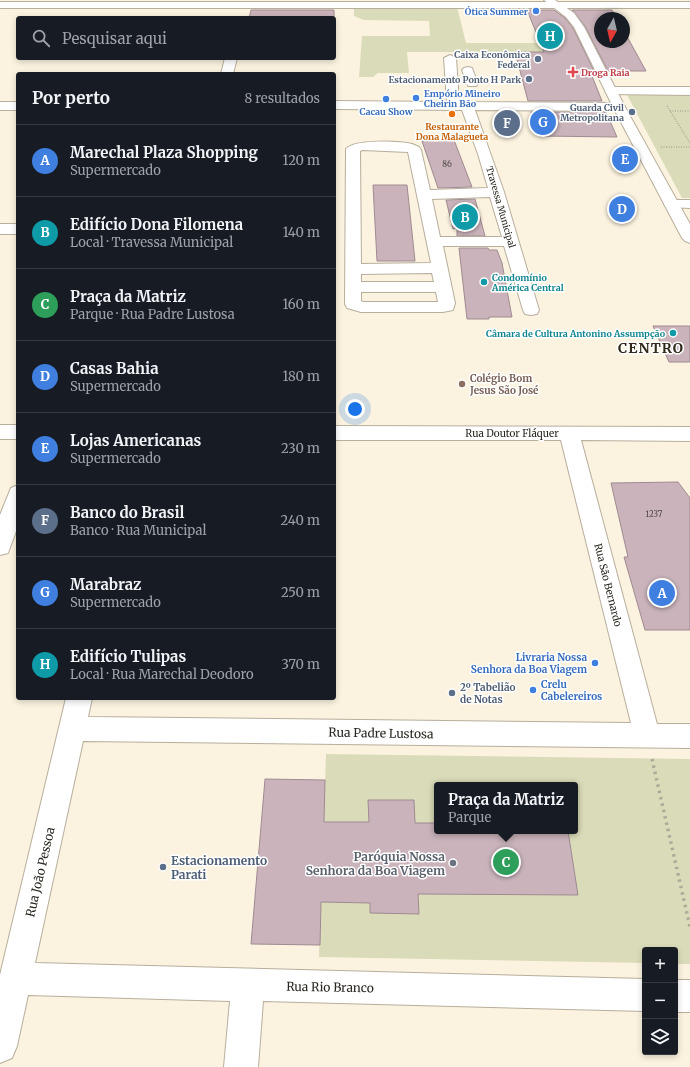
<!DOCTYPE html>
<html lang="pt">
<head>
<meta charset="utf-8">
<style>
	body { margin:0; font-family:Merriweather,serif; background:#242831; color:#f1f3f6 }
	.controls { position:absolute; right:12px; bottom:12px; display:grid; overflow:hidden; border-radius:4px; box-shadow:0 2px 6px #0003 }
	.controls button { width:36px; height:36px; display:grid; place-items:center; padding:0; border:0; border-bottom:1px solid #363941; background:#171b24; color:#f1f3f6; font:20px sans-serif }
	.compass { position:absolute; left:594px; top:12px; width:36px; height:36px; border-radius:50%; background:#171b24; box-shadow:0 2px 6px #0003; rotate:188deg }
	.you { position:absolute; left:355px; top:409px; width:14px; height:14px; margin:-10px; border:3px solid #fff; border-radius:50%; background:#1a73e8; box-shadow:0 0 0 6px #1a73e833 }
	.badge { display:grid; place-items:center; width:26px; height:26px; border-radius:50%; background:#7c3aed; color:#fff; font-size:13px; font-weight:700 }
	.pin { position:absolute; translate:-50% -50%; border:2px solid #fff; box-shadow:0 1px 4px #0006 }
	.popup { position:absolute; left:434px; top:782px; width:144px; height:52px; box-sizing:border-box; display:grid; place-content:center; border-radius:4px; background:#171b24; filter:drop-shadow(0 1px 3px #0005); font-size:13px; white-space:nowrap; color:#9ea1a6 }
	.popup b { font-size:15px; color:#f1f3f6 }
	.popup::after { content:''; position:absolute; left:50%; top:100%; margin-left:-8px; border:8px solid transparent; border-top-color:#171b24 }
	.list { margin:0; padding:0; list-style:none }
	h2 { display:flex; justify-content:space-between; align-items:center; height:52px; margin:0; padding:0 16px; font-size:17px }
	h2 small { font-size:13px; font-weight:400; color:#9ea1a6 }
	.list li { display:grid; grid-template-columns:26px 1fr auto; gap:12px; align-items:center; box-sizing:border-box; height:72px; padding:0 16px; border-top:1px solid #363941 }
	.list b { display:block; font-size:15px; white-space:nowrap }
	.list p { margin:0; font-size:13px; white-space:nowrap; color:#9ea1a6 }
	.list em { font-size:13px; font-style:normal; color:#9ea1a6 }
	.icon { flex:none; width:22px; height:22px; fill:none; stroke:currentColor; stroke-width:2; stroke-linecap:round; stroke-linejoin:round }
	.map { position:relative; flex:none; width:690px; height:1067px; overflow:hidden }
	.search { position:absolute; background:#171b24; box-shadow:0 2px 6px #0003; left:16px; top:16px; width:320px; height:44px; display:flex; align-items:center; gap:10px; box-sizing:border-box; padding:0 14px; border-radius:4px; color:#9ea1a6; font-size:15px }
	.panel { position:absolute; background:#171b24; box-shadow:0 2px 6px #0003; left:16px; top:72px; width:320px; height:628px; border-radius:4px }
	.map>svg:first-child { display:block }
	.green { fill:#dadcb9; fill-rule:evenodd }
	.building { fill:#cab3bb; stroke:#9f8a92 }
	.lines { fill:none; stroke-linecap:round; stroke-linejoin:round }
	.minor-casing { stroke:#b7ae9c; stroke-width:2 }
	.major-casing { stroke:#b7ae9c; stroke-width:2 }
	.path-far1 { stroke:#afa99a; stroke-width:1.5; stroke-dasharray:1 1.5; stroke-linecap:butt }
	.path { stroke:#afa99a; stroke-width:3.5; stroke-dasharray:2.5 4; stroke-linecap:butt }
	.minor { fill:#fff; fill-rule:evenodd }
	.major { fill:#fff; fill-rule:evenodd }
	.shop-dot { fill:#3f7fe0; stroke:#fff; stroke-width:1.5 }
	.service-dot { fill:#5c6f8a; stroke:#fff; stroke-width:1.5 }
	.health-dot { fill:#e0444e; stroke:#fff; stroke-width:1.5 }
	.food-dot { fill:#e8710a; stroke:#fff; stroke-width:1.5 }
	.culture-dot { fill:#0f9aa8; stroke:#fff; stroke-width:1.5 }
	.education-dot { fill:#8d6e63; stroke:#fff; stroke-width:1.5 }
	.worship-dot { fill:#6b7280; stroke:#fff; stroke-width:1.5 }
	.labels { text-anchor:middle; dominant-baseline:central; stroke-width:3; stroke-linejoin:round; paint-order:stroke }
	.number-label { font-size:8px; fill:#524a47 }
	.far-shop-label { font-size:9px; font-weight:bold; fill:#366cbe; stroke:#fff; text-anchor:end }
	.far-service-label { font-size:9px; font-weight:bold; fill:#4e5e75; stroke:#fff; text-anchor:end }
	.far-health-label { font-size:9px; font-weight:bold; fill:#be3a42; stroke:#fff; text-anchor:start }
	.far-food-label { font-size:9px; font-weight:bold; fill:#c56008; stroke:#fff }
	.far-street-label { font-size:9px; fill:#2a2720; stroke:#fff }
	.far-culture-label { font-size:9px; font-weight:bold; fill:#0d838f; stroke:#fff; text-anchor:start }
	.education-label { font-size:10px; font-weight:bold; fill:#785e54; stroke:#fff; text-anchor:start }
	.street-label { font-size:10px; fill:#2a2720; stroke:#fff }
	.shop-label { font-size:10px; font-weight:bold; fill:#366cbe; stroke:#fff; text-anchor:end }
	.service-label { font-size:10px; font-weight:bold; fill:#4e5e75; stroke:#fff; text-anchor:start }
	.near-street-label { font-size:12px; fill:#2a2720; stroke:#fff }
	.near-worship-label { font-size:12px; font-weight:bold; fill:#5b616d; stroke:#fff; text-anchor:end }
	.near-service-label { font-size:12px; font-weight:bold; fill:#4e5e75; stroke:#fff; text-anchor:start }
	.district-label { font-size:14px; font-weight:bold; letter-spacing:1px; fill:#312a1a; stroke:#fff }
</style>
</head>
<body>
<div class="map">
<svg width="690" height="1067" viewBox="0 0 690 1067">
	<rect width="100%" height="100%" fill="#fbf3df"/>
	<g class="green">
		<path d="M354,7h103l9,36h76l4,9h-139l2,21h-31l-5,4h-14l3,-41h68l-1,-15 -65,-1 -10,-4z"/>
		<path d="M627,95h63v103h-8z"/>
		<path d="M326,754l364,5v205h-15v-14h-30v13l-326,-6zM437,785h138v46h-138z"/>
	</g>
	<g class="building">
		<path d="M251,10h83v8h-85z"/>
		<path d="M527,10h27l11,8 8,10 21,43h-4l12,30h-74l-13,-49h29z"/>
		<path d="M572,10h40l5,8h-17v24h24v-11l22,40h-38l-23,-45z"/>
		<path d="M531,112h75l11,25 -77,-1 -2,-7h-3z"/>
		<path d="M454,140l18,47 -34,1 -16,-47z"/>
		<path d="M373,185h34l8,76h-38z"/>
		<path d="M475,199l10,37h-28v-8l-4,1 -7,-29z"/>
		<path d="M459,248h29l1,2h8l5,13 10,54h-23v2h-22z"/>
		<path d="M653,326h37v36h-21z"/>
		<path d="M678,482l12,16v132h-45l-21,-73h4l-17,-74z"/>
		<path d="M265,779l60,1 -1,42h45l-1,-22h46l1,23h22v8h131l10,64 -160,-1 1,20 -49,-1v-10l-49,-1 -1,43 -69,-1z"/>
	</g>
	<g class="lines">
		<defs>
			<g id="minor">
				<rect x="0" y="2" width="690" height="6"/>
				<path d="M450,55l6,3 3,44 160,1 4,1 2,3 -2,3 -4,1 -144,-1 29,82 35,118 -2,4 -6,1 -6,-1 -2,-4 -19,-64h-61l12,57 -2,7 -10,2h-82l-14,-4 -2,-4 1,-155c8,-10 54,-8 66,-5l7,3 2,3 9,40 58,-2 -10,-34 -16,-44 -128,-1v-8l113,1 -3,-44zM362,150l46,2 23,111 -70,1 -1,-113zM490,197l12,40h-62l-8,-38zM432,273l2,9h-73v-8zM361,292h75l2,10h-75l-2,-1z"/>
				<path d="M225,58h12l-4,16h-12z"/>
				<path d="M468,67l4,1 6,16 -2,2h-8l-6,-16 2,-2z"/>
				<path d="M611,87h79v8l-83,-1 -2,-3 2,-3z"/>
				<rect x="0" y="102" width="18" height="8"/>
				<path d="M671,200h19v8l-24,-1 -2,-3 2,-3z"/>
				<rect x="0" y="224" width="18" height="10"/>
				<rect x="0" y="425" width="18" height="14"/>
				<path d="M334,426l356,1v14l-109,-1 76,284h33v24l-607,-7 -48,222 610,16v32l-382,-10 -5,66h-34l6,-66 -202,-6 -11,51 -5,12 -12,5v-88l66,-277h26l-4,19 543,6 -70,-283h-227z"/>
				<path d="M18,485v41l-10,27 -8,2v-40l11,-27z"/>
				<rect x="675" y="980" width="15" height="32"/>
			</g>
			<path id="major" d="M544,0h11l19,13 10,14 41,80 65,117v19l-5,-2 -3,-3 -69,-131 -39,-80 -8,-10z"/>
		</defs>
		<use href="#minor" class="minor-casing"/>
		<use href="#major" class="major-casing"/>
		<g class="path-far1">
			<path d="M667,106l23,37"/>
			<path d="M670,111h20"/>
			<path d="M661,147h29"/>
		</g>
		<path class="path" d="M652,759l38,168"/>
		<use href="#minor" class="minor"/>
		<use href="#major" class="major"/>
	</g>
	<g class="shop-dot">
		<circle cx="536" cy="11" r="4"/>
		<circle cx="416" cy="98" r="4"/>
		<circle cx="386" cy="99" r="4"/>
		<circle cx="595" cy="663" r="4"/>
		<circle cx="533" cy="690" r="4"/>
	</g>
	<g class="service-dot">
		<circle cx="538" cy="59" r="4"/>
		<circle cx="529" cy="79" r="4"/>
		<circle cx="632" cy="112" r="4"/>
		<circle cx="452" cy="693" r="4"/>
		<circle cx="163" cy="867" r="4"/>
	</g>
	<path class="health-dot" d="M571 66h4v4h4v4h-4v4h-4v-4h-4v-4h4z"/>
	<circle class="food-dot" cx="452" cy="114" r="4"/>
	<g class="culture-dot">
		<circle cx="484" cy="282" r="4"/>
		<circle cx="673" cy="333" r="4"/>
	</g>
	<circle class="education-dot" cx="462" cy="384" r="4"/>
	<circle class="worship-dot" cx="453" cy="863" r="4"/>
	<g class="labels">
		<g class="number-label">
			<text x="447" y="164">86</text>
			<text x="654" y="514">1237</text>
		</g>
		<g class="far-shop-label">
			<text x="528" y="11">Ótica Summer</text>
			<text x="424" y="93" text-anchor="start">Empório Mineiro<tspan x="424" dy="10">Cheirin Bão</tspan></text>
			<text x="386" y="111" text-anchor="middle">Cacau Show</text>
		</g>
		<g class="far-service-label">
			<text x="530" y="54">Caixa Econômica<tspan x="530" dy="10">Federal</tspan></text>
			<text x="521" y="79">Estacionamento Ponto H Park</text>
			<text x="624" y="107">Guarda Civil<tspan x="624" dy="10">Metropolitana</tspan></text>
		</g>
		<g class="far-health-label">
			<text x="581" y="72">Droga Raia</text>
		</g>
		<g class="far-food-label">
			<text x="452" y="126">Restaurante<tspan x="452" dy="10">Dona Malagueta</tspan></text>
		</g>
		<g class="far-street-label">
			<text transform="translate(501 207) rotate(74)">Travessa Municipal</text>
		</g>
		<g class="far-culture-label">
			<text x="492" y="277">Condomínio<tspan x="492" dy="10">América Central</tspan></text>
			<text x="665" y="333" text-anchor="end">Câmara de Cultura Antonino Assumpção</text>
		</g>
		<g class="education-label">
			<text x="470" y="378">Colégio Bom<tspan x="470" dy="12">Jesus São José</tspan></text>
		</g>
		<g class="street-label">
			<text x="512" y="433">Rua Doutor Fláquer</text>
			<text transform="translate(608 585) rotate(76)">Rua São Bernardo</text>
		</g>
		<g class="shop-label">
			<text x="587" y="657">Livraria Nossa<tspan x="587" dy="12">Senhora da Boa Viagem</tspan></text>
			<text x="541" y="684" text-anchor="start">Crelu<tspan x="541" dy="12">Cabelereiros</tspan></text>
		</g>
		<g class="service-label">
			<text x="460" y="687">2º Tabelião<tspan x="460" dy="12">de Notas</tspan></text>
		</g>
		<g class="near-street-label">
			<text transform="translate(381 733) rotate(1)">Rua Padre Lustosa</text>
			<text transform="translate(40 872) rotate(-77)">Rua João Pessoa</text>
			<text transform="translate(330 987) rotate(1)">Rua Rio Branco</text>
		</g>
		<g class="near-worship-label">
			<text x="445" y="856">Paróquia Nossa<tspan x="445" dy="14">Senhora da Boa Viagem</tspan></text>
		</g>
		<g class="near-service-label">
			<text x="171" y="860">Estacionamento<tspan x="171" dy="14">Parati</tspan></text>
		</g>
		<g class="district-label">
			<text x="651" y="348">CENTRO</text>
		</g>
	</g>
</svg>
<div class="controls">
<button>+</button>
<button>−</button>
<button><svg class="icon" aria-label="layers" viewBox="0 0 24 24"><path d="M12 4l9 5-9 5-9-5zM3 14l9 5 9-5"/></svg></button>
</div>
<svg class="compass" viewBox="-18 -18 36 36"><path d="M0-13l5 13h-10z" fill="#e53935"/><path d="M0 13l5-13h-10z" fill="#9ea1a6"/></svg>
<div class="you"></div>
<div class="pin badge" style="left:662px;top:593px;background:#3f7fe0">A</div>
<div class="pin badge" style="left:465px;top:217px;background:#0f9aa8">B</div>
<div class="pin badge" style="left:506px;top:862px;background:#2e9e5b">C</div>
<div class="popup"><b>Praça da Matriz</b>Parque</div>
<div class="pin badge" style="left:622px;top:209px;background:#3f7fe0">D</div>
<div class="pin badge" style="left:625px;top:159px;background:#3f7fe0">E</div>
<div class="pin badge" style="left:507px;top:123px;background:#5c6f8a">F</div>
<div class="pin badge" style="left:543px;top:122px;background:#3f7fe0">G</div>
<div class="pin badge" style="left:550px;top:36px;background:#0f9aa8">H</div>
<div class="search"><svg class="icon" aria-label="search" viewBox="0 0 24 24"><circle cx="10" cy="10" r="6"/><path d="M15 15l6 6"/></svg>Pesquisar aqui</div>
<section class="panel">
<h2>Por perto<small>8 resultados</small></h2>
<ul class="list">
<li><span class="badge" style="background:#3f7fe0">A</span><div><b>Marechal Plaza Shopping</b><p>Supermercado</p></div><em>120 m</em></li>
<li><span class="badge" style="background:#0f9aa8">B</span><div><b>Edifício Dona Filomena</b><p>Local · Travessa Municipal</p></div><em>140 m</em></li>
<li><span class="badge" style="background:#2e9e5b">C</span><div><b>Praça da Matriz</b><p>Parque · Rua Padre Lustosa</p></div><em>160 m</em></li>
<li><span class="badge" style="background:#3f7fe0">D</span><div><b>Casas Bahia</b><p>Supermercado</p></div><em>180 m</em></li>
<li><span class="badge" style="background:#3f7fe0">E</span><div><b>Lojas Americanas</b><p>Supermercado</p></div><em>230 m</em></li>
<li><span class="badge" style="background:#5c6f8a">F</span><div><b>Banco do Brasil</b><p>Banco · Rua Municipal</p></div><em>240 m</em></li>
<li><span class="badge" style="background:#3f7fe0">G</span><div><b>Marabraz</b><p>Supermercado</p></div><em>250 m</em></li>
<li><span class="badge" style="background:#0f9aa8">H</span><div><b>Edifício Tulipas</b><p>Local · Rua Marechal Deodoro</p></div><em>370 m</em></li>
</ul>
</section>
</div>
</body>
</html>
